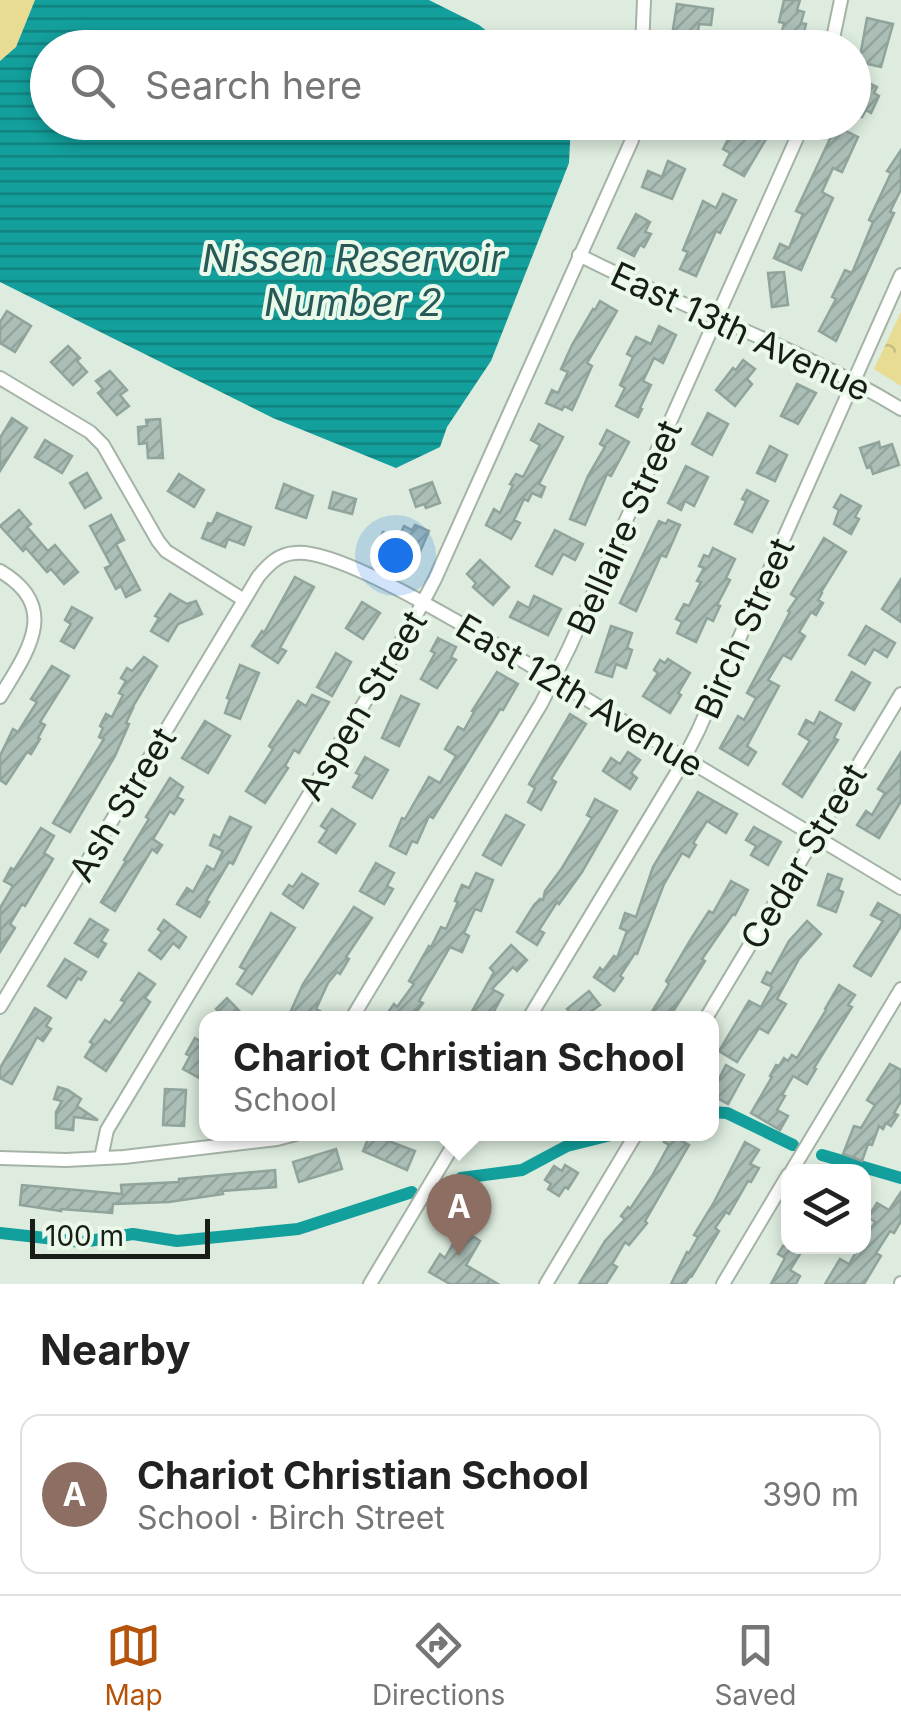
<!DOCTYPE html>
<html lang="en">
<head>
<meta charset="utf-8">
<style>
	body { margin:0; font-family:Inter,sans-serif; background:#f6f6f6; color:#222 }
	.controls { position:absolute; right:30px; bottom:30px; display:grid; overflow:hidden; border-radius:20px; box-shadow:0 5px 15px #0003 }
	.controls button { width:90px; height:90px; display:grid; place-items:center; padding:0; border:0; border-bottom:2px solid #e0e0e0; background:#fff; color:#222; font:50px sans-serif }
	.scale { position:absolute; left:30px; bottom:25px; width:180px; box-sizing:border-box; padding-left:10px; border:5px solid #181d18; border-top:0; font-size:28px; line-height:35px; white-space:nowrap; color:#181d18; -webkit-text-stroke:8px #ebf9eb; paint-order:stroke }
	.you { position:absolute; left:395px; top:555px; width:35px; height:35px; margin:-25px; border:8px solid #fff; border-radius:50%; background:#1a73e8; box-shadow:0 0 0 15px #1a73e833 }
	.badge { display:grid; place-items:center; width:65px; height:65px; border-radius:50%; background:#b45309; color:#fff; font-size:32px; font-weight:700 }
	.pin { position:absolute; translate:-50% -82px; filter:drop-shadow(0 2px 5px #0008) }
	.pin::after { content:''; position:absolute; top:52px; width:35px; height:30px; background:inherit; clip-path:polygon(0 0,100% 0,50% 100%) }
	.popup { position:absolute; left:199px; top:1011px; width:520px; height:130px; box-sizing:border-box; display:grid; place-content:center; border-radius:20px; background:#fff; filter:drop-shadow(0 2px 8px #0005); font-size:32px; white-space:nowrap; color:#767676 }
	.popup b { font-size:38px; color:#222 }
	.popup::after { content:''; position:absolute; left:50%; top:100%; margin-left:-20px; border:20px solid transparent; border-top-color:#fff }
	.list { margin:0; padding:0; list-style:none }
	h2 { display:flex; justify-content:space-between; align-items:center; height:130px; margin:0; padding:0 40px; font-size:42px }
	h2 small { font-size:32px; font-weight:400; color:#767676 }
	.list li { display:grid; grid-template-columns:65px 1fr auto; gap:30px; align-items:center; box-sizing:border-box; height:160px; margin:0 20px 20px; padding:0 20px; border:2px solid #e0e0e0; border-radius:20px }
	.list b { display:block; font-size:38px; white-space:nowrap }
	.list p { margin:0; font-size:32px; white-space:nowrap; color:#767676 }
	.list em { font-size:32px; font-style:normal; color:#767676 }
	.icon { flex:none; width:55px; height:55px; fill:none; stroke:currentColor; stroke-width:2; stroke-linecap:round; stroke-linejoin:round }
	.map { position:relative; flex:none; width:901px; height:1284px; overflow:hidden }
	.search { position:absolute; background:#fff; box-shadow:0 5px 15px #0003; left:30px; right:30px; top:30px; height:110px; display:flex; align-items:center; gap:25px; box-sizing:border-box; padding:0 35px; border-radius:55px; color:#767676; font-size:38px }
	.sheet { height:310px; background:#fff }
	nav { display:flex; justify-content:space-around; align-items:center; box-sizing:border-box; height:140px; border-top:2px solid #e0e0e0; background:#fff; font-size:28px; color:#767676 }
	nav a { display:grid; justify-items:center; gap:5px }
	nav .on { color:#b45309 }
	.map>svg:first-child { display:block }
	.green { fill:#e8dc92 }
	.park { fill:url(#park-crowns) }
	.water { fill:url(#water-rules) }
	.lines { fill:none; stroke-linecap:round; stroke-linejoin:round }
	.canal { stroke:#139f9c; stroke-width:12 }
	.building { fill:url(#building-hatch); stroke:#91a49c; stroke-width:2.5 }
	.minor-casing { stroke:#a5b3a6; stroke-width:16 }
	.minor { stroke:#fff; stroke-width:12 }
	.labels { text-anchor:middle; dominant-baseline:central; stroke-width:8; stroke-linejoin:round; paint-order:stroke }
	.street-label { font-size:35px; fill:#181d18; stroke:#ebf9eb }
	.water-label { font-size:38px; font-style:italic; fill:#265957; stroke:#ebf9eb }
</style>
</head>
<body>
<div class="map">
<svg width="901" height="1284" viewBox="0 0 901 1284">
	<defs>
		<pattern id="park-crowns" width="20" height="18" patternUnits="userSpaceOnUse" patternTransform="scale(2.5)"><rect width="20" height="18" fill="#e8dc92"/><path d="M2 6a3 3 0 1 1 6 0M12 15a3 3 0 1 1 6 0" fill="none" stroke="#c6bc7d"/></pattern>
		<pattern id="water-rules" width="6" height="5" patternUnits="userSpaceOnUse" patternTransform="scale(2.5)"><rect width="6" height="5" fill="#139f9c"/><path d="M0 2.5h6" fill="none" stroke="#11817e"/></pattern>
		<pattern id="building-hatch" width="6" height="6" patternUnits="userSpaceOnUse" patternTransform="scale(2.5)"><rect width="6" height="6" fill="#abbfb7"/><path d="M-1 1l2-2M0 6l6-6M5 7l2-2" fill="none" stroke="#92a49d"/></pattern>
	</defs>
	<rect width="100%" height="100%" fill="#ddecde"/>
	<path class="green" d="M0,0h35l-19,47 -16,14z"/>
	<path class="park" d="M901,312v74l-27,-17z"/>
	<path class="water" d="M35,0h394l50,25 28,22 -459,1v74l523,1 -2,40 -78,198 -44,66 -7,20 -44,21 -123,-50 -273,-136v-221l16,-14z"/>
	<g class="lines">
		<g class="canal">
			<path d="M712,1112l15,1 66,32"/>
			<path d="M822,1155l79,23"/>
			<path d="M461,1178l61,-8 45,-24 48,-12"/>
			<path d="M0,1233l82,9 51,-8 44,7 121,-12 114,-37"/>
		</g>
	</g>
	<g class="building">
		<path d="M784,0h16l-3,10 7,2 -3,11 5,1 -6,24h-22l6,-25 -5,-1z"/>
		<path d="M677,4l36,5 -2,16 -12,-1 -3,24h-26z"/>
		<path d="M867,18l26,6 -12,43 -22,-5z"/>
		<path d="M857,77l20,10 -3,6 5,3 -8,17 -5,-3 -4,7 -8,-4v-29z"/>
		<path d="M737,122h23l12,7 -28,47 -20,-11 6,-12 -7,-4z"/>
		<path d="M836,126l22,11 -16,35 -9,-4 -11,24 11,6 -32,72 -27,-12 6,-14 9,4 14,-34 -7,-3z"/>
		<path d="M901,150v39l-11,23 4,1 -58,128 -17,-10 17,-32 -4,-2 13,-27 7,3 21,-51 -4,-2 22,-47 -4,-2z"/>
		<path d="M668,161l17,8 -13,30 -30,-12 6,-16 14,6z"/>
		<path d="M723,194l13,6 -16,33 -4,-2 -20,45 -16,-7 8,-17 -5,-2 20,-49 13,7z"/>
		<path d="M636,214l14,8 -5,10 6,2 -7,13 -4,-2 -6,11 -16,-8z"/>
		<path d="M784,272l4,33 -16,2 -4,-34z"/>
		<path d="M600,301l17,10 -30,52 5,3 -20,44 -8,-4 -2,4 -16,-7 6,-13 6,3 10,-21 -7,-3 11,-24 21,-36 2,1z"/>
		<path d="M7,311l24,15 -16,26 -15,-9v-21z"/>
		<path d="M659,326l17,9 -13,28 -9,-5 -11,23 8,4 -11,23 2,1 -4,8 -22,-11 9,-18 -5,-3 13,-28 -6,-3 9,-17 15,7z"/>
		<path d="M68,346l12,12 -3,3 10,11 -14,13 -22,-23z"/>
		<path d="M743,360l12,9 -8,10 5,5 -17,22 -19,-16 17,-22 3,2z"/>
		<path d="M110,371l17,19 -7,5 9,11 -12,9 -19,-22 5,-4 -7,-8z"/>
		<path d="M797,384l19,9 -18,31 -17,-8z"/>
		<path d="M708,413l20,11 -16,31 -20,-11z"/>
		<path d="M12,418l15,10 -27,43v-33z"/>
		<path d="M160,419l3,39h-15l-1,-15 -8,1 -1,-17 9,-1 -1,-6z"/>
		<path d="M539,424l24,13 -24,47 6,3 -4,10 -9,-4 -4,8 -4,-2 -10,21 6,3 -9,16 -25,-14 8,-16 6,4 13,-28 -3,-1 6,-10 7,3 17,-32 -9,-5z"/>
		<path d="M607,430l22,12 -18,34 -4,-2 -22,51 -15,-6 18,-43 17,-29 -5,-3z"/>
		<path d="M45,440l27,16 -10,17 -27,-16z"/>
		<path d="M879,442l1,6 12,-4 7,21 -26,9 -2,-7 -4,1 -7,-20z"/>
		<path d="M770,446l17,9 -12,26 -18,-8z"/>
		<path d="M686,466l22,11 -14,29 -9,-5 -4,9 -13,-7z"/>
		<path d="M87,473l14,25 -16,10 -15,-25z"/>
		<path d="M179,474l25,16 -10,17 -26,-16z"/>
		<path d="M432,482l8,21 -14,5 -2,-4 -8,3 -6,-17z"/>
		<path d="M284,484l29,12 -7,22 -30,-10z"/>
		<path d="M747,490l21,11 -16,31 -17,-8 11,-23 -4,-2z"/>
		<path d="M333,492l23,7 -4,15 -23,-6z"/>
		<path d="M841,495l20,11 -6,11 4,2 -8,15 -17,-10 5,-14 -5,-3z"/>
		<path d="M19,510l12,14 -4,3 21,24 7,-6 23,27 -14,12 -13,-15 -4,3 -21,-24 -3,3 -23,-25z"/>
		<path d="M217,513l34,14 -7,18 -16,-6 -3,8 -23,-9 6,-15 4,1z"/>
		<path d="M111,515l13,25 -8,4 24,46 -14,7 -5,-11 -5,3 -11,-21 6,-3 -21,-39z"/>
		<path d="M668,520l12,5 -14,32 -5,-2 -25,56 -16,-8 39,-82 7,3z"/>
		<path d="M415,525l14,6 -15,35 -13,-5 2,-4 -26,-11 6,-14 15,7 6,-13 8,4z"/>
		<path d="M555,530l28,14 -8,16 -12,-6 -11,20 -16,-8z"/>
		<path d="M824,538l22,14 -25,40 1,1 -4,7 5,3 -7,12 -5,-3 -12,20 6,4 -14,23 -8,-4 -15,25 11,6 -32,60 9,6 -8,13 -28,-17 18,-32 6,4 12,-22 -9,-5 43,-81 -2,-1 9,-13 -6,-4z"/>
		<path d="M713,548l22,11 -9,19 4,2 -13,25 3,1 -7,15 -6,-3 -11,24 -19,-9 5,-11 -6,-3 8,-15 5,2 12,-24 -4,-1 7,-13 -5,-2 5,-11 5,2z"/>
		<path d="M480,560l29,27 -16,18 -20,-18 3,-4 -9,-9z"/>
		<path d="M295,577l19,10 -34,61 6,3 -8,12 -26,-17 10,-15 2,2z"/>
		<path d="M901,579v43l-19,-13z"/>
		<path d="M170,594l17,10 9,-3 6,13 -24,10 -10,17 -17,-10 8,-13 -4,-2z"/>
		<path d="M534,596l27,13 -13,26 -38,-18 8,-15 11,6z"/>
		<path d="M362,602l18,11 -17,26 -17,-11z"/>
		<path d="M72,607l20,11 -18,30 -13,-7 10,-17 -6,-4z"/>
		<path d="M611,626l21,7 -5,15 5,2 -6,18 -10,-4 -4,13 -16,-5z"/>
		<path d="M866,626l29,17 -8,14 -13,-8 -9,15 -16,-9z"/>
		<path d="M438,638l18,9 -5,10 5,3 -19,28 -16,-9 14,-26 -4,-2z"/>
		<path d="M336,653l15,9 -19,34 -15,-9z"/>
		<path d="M144,657l13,9 -25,42h1l-7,15 3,1 -14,32 -45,76 -17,-9 51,-84 -5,-2 4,-9 -3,-2 6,-12 6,3 11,-22 -4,-2 7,-12 -5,-3 6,-10 5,3z"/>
		<path d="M668,659l22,14 -12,20 3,2 -11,18 -27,-17 15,-23 -4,-3 6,-10 5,3z"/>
		<path d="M240,665l19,8 -19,46 -15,-6 5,-14 -3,-1z"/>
		<path d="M52,666l17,10 -29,46 5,3 -7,13 2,1 -9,15 -4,-2 -21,32 -6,-4v-24l13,-27 5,3 19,-30 -6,-3z"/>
		<path d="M497,672l21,12 -15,26 -3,-1 -67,109 -4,-2 -12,27 -5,-2 -6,13 -16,-8 12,-28 3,1 24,-42 11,6 16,-27 -11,-7 13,-22 6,3 10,-18 -2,-1z"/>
		<path d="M852,672l18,11 -16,27 -18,-10z"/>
		<path d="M312,695l17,7 -30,51 -5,-3 -9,16 3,2 -23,35 -19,-12 27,-42 -4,-3 29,-45 8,5z"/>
		<path d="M401,696l18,8 -20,42 -17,-8z"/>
		<path d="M820,712l21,12 -7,14 4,2 -36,57 -19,-13 27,-43 -11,-7 7,-14 8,4z"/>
		<path d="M570,714l16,10 -35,55 5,3 -15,28 -13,-8 7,-14 -6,-4z"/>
		<path d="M205,721l25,15 -22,37 -26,-15z"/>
		<path d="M628,752l12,8 -9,13 6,5 -7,11 -27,-18 8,-13 9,6z"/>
		<path d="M901,752v49l-22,37 -22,-13 9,-14 6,4 13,-22 -7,-4z"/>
		<path d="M365,757l23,13 -16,28 -19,-11 7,-12 -4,-2z"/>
		<path d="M170,778l13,9 -6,10 6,3 -9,14 -4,-3 -17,28 9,6 -5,8 -5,-4 -37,62 -14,-9 25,-41 -2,-1 25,-41 -3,-2z"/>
		<path d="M698,792l39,22 -11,19 -19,-12 -14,22 3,2 -7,12 -7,-4 -18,31 -27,70 -2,-1 -15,23 3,2 -9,13 -20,-14 6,-9 3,3 11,-15 3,2 10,-27 -7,-3 5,-15 11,4 17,-50z"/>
		<path d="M595,799l22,12 -35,61 -23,32 -2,-2 -18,28 5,3 -7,12 -20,-13 17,-27 6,-6 3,1 2,-9 17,-23 30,-50 -5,-3z"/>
		<path d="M332,809l23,15 -19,29 -17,-11 8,-12 -6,-4z"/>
		<path d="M506,815l18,10 -23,40 -18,-10z"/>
		<path d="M230,817l21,10 -18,37 -4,-2 -23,39 3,1 -9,15 -23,-13 10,-16 6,4 14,-26 7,4 9,-19 -13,-6 4,-10 6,3z"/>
		<path d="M754,827l27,15 -13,23 -17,-10 5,-9 -10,-6z"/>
		<path d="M41,828l13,8 -10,17 9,6 -28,47 -3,-2 -12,20 5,4 -15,24v-44l13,-22 -9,-5 7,-13 3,2z"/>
		<path d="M376,863l18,10 -7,13 6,3 -9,15 -24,-13z"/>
		<path d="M476,873l17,7 -12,31 -6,-2 -11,24 5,3 -7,16 -12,-5 -31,54 4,2 -11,15h-28l10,-14 3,3 17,-23 -5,-3 20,-35 2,1 10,-20 5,2 12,-27 -3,-1 7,-16 7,3z"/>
		<path d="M302,874l16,10 -15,24 -20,-14 6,-9 4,2z"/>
		<path d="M828,874l14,5 -4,11 5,2 -7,20 -18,-7z"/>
		<path d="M731,881l17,9 -13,25 -2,-1 -31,45 3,2 -36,57h-21l21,-34 -3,-3 25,-42 18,-28 4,2z"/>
		<path d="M878,903l23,13v10l-30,50 -17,-10 29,-45 -12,-6z"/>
		<path d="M354,907l18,11 -26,39 3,2 -9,15 -3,-2 -9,11 -12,26 4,2 -3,7h-21l-7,-3 14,-31z"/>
		<path d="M271,913l24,15 -43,66 -15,-10 9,-14 -6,-3z"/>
		<path d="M90,919l18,11 -7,11 5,3 -8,13 -23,-14z"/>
		<path d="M164,920l22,17 -7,11 -6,-5 -12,16 -12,-9 13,-18 -4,-3z"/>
		<path d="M807,921l14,13 -22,25 -22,40 9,5 -18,29 -9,-5 -22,34 -18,-11 30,-50 12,6 11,-20 -10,-5 5,-10 4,2 18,-33z"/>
		<path d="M511,945l16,15 -10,11 -4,-4 -21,22 11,6 -13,23h-14l-6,-3 24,-43 -4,-4z"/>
		<path d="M65,959l21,13 -5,8 -3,-2 -12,20 -18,-12z"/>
		<path d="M139,973l16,11 -10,14 5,4 -44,69 -21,-14 8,-13 -3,-2 15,-22 5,3 15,-21 -4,-2z"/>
		<path d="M839,985l16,10 -7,10 4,2 -38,61 2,1 -9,15 -14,-8 -11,19 3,1 -8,14 11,6 -8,14 -29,-17 21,-36 -2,-1 6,-11 3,1 5,-8 4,3 4,-6 5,3 29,-48 -1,-1z"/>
		<path d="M589,991l11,14 -18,13h-7l-8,-9z"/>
		<path d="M227,998l19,20h-20l-10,-9z"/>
		<path d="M35,1008l16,10 -5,8 5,3 -8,12 -6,-4 -25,47 -12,-6v-10z"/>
		<path d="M195,1038l11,7v29l-3,6 -20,-11 7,-13 -4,-2z"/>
		<path d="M890,1064l11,6v31l-7,12 4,2 -7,11 -5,-3 -3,6 -4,-3 -7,19 -4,-1 -6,17 -19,-7 11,-28 7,2 14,-23 -8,-5z"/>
		<path d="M726,1065l18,10 -16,29 -16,-9v-20l7,4z"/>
		<path d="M58,1087l10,3 13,9 -4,7 21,14 -24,-3 -1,13 -17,-2v-16l6,-11 -8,-2z"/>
		<path d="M165,1089l21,1 -2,36 -21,-1z"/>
		<path d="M370,1134l45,17 -8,19 -44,-19z"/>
		<path d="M669,1134l20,11 -44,76 2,2 -18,22 -4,-3 -13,22 5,3 -11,17h-27l26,-43 20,-22 -4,-3 7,-9 2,2 22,-33 17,-31 -5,-3z"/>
		<path d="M745,1142l14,8 -9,14 9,4 -8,14 -3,-1 -19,33 -3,-2 -11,16 4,3 -27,45 -1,-1 -6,9h-14l16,-32 2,1 9,-16 -4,-2 19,-31z"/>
		<path d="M336,1149l6,20 -43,13 -6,-20z"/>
		<path d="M565,1165l13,8 -10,16 -3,-2 -6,9 -11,-7 3,-5 -6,-4 9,-14 8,5z"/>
		<path d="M275,1170l1,17 -54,4 1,3 -54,8 -56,2 -1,9 -51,-4v2l-41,-6 2,-20 100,9 -1,-9 58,-3v-3z"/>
		<path d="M901,1192v29l-7,12 -4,-2 -14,22 5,3 -17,28h-39l15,-25 9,5 11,-18h4v-6l11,-18 -7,-5 9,-14 12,7z"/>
		<path d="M458,1227l22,14 -14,24 32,19h-48l-21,-12 11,-18 5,4 11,-19 -4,-2z"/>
		<path d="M783,1246h22l-15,24 10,6 -4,8h-25l14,-26 -7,-4z"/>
	</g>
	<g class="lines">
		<defs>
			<g id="minor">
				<path d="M642,48l2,-48"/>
				<path d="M831,48l10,-48"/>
				<path d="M579,255c106,55 221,92 322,154"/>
				<path d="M0,378l90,54 13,13 55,96 8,10 78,49"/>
				<path d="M0,571c61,36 28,80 0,126"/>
				<path d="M0,1007l258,-430c10,-12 20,-23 37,-24 37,-4 129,50 163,69l443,266"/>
				<path d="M352,1018l189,-314 28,-56 235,-526"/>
				<path d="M529,1018l147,-244 22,-43 203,-456"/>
				<path d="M706,1018l195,-324"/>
				<path d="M0,1158l66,2 58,-3 153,-18 19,-5"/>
				<path d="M101,1158l6,-28 303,-503 25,-48 197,-439 3,-18"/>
				<path d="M791,1172l110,-183"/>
				<path d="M370,1284l90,-150"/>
				<path d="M546,1284l90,-150"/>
				<path d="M723,1284l65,-109"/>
				<path d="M901,1284v-1"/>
			</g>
		</defs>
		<use href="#minor" class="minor-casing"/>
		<use href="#minor" class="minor"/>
	</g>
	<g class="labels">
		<g class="street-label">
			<text transform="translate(741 331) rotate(25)">East 13th Avenue</text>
			<text transform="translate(624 527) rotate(-66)">Bellaire Street</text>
			<text transform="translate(744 628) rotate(-66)">Birch Street</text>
			<text transform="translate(580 695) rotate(31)">East 12th Avenue</text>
			<text transform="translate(362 705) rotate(-59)">Aspen Street</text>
			<text transform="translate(122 804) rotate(-59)">Ash Street</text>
			<text transform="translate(803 856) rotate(-59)">Cedar Street</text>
		</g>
		<g class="water-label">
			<text x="353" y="258">Nissen Reservoir<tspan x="353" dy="44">Number 2</tspan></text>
		</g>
	</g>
</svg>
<div class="controls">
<button><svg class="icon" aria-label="layers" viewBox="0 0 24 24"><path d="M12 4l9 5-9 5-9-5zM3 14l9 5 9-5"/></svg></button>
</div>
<div class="scale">100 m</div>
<div class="you"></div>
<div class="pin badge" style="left:459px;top:1256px;background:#8d6e63">A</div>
<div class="popup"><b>Chariot Christian School</b>School</div>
<div class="search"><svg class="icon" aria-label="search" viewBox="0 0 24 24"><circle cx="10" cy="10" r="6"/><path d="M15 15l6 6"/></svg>Search here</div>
</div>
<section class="sheet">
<h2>Nearby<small></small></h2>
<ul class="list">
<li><span class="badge" style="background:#8d6e63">A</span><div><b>Chariot Christian School</b><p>School · Birch Street</p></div><em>390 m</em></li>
</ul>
</section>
<nav>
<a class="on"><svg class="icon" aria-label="map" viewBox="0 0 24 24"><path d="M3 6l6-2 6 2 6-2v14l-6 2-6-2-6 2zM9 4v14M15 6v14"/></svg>Map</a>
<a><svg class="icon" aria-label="directions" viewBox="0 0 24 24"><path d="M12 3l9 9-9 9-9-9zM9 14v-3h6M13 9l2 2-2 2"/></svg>Directions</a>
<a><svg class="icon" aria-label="saved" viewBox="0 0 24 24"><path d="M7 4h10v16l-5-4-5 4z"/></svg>Saved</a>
</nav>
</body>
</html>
